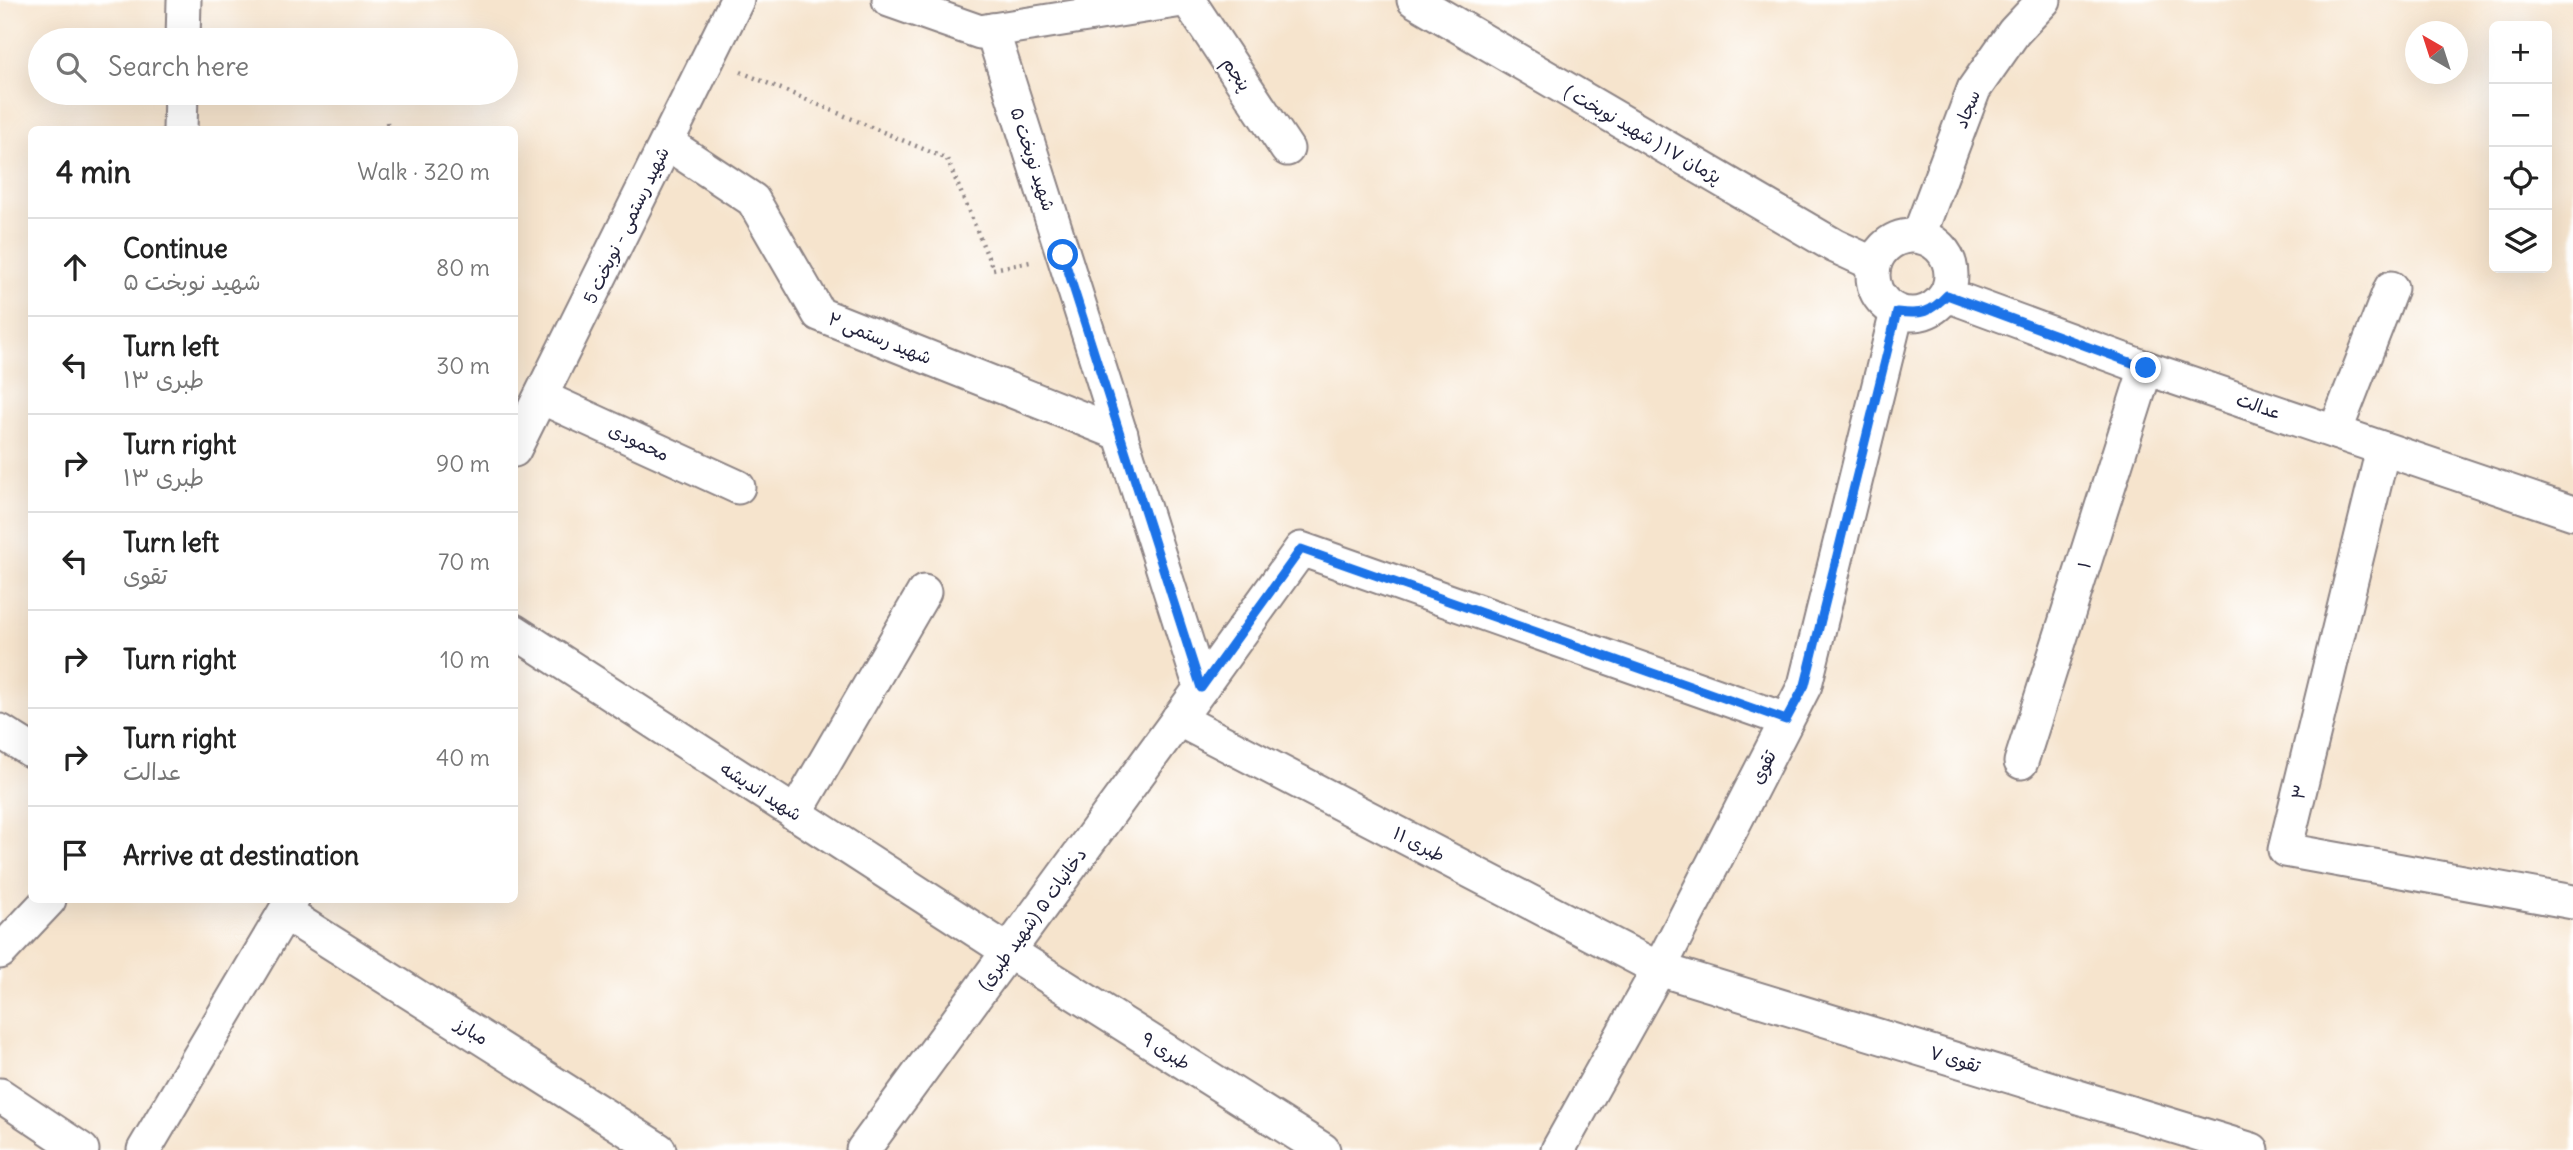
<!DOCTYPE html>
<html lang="en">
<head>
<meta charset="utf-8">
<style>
	body { margin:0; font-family:Delius,"Playpen Sans Arabic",sans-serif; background:#f6f6f6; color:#222 }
	.controls { position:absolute; right:21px; top:21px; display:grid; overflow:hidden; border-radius:10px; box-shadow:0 7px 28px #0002 }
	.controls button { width:63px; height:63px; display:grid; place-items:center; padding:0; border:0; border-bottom:2px solid #e0e0e0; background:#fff; color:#222; font:35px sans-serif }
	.compass { position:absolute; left:2405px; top:21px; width:63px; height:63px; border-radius:50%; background:#fff; box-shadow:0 7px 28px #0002; rotate:321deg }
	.stop { position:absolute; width:21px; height:21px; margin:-16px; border:5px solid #1a73e8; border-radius:50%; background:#fff }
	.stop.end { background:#1a73e8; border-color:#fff; box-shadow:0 2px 7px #0008 }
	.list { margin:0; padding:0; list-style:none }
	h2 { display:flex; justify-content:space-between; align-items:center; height:91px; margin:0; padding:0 28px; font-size:30px }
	h2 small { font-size:23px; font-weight:400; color:#767676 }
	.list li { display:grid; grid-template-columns:46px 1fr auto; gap:21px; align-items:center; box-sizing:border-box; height:98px; padding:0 28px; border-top:2px solid #e0e0e0 }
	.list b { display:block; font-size:26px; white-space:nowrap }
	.list p { margin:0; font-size:23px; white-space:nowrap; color:#767676 }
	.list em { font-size:23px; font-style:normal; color:#767676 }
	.icon { flex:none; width:38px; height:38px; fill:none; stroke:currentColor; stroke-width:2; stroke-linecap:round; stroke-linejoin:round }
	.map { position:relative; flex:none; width:2573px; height:1150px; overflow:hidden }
	.search { position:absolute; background:#fff; box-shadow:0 7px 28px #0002; left:28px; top:28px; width:490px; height:77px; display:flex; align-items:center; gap:18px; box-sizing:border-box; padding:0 24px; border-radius:38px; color:#767676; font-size:26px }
	.panel { position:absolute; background:#fff; box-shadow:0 7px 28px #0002; left:28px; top:126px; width:490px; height:777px; border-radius:10px }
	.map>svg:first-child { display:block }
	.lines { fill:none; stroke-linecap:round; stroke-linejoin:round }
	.minor-casing { stroke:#8c8384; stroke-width:37 }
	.path { stroke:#8c8384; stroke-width:4.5; stroke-dasharray:2 5; stroke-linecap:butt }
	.minor { stroke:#fff; stroke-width:33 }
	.route { stroke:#1a73e8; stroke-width:9 }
	.labels { text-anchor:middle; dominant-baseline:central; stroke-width:5; stroke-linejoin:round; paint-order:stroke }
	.street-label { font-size:18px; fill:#22223b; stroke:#fff }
</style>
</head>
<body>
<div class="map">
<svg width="2573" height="1150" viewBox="0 0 2573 1150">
	<rect width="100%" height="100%" fill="#fff"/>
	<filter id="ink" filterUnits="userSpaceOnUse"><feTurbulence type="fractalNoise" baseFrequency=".0143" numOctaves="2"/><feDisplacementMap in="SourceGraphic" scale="14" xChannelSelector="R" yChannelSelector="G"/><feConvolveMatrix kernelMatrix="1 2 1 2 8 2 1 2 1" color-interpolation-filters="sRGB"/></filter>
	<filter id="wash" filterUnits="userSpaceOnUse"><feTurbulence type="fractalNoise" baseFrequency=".00686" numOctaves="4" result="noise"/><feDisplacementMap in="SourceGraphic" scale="28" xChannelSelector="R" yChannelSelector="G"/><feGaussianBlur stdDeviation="1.57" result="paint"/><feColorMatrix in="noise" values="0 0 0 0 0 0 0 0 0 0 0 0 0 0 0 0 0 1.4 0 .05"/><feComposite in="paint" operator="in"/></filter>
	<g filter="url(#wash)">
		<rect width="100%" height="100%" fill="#f6e4cd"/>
	</g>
	<g filter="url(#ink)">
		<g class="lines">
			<defs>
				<g id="minor">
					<path d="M889,0l91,32 202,-32"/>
					<path d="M1188,0l99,149"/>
					<path d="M1414,0l421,246 39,18"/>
					<path d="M992,30l209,658"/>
					<path d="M183,40l1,-40"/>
					<path d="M180,130l1,-37"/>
					<path d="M667,143l86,57 66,114 302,120"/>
					<path d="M1919,235l55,-146 40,-57 30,-32"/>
					<circle cx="1912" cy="275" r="39"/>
					<path d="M1947,295l199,73 427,145"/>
					<path d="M541,397l197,90"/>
					<path d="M2335,432l56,-144"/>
					<path d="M2383,449l-98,401 288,52"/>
					<path d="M514,450l223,-450"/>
					<path d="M514,631l494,320 315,199"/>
					<path d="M1178,719l481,250 593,181"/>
					<path d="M0,731l32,20"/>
					<path d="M2021,762l125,-394"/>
					<path d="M795,814l129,-222"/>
					<path d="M285,913l374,237"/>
					<path d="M0,952l49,-52"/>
					<path d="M0,1095l82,55"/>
					<path d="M144,1150l148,-250"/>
					<path d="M863,1150l338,-462 100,-139 485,171"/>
					<path d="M1558,1150l101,-181 146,-284 92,-373"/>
				</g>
			</defs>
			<use href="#minor" class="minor-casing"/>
			<g class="path">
				<path d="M741,72l206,87 46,110 37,-7"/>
				<path d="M387,122l1,8"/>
			</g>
			<use href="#minor" class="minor"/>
		</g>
	</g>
	<g class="lines" filter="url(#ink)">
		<path class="route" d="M1063,255l138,433 100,-139 485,171 19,-35 92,-373c25,3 33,1 50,-17l199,73"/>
	</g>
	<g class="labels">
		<g class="street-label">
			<text transform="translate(1237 74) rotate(56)">پنجم</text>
			<text transform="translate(1967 109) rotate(-68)">سجاد</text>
			<text transform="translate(1643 134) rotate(30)">پژمان ۱۷ ( شهید نوبخت )</text>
			<text transform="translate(1033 159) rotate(72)">شهید نوبخت ۵</text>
			<text transform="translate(626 225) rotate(-64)">شهید رستمی - نوبخت 5</text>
			<text transform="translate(880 338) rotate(22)">شهید رستمی ۲</text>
			<text transform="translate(2259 406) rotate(19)">عدالت</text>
			<text transform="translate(639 442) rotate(25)">محمودی</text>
			<text transform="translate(2084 565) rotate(-72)">۱</text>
			<text transform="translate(1763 767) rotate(-63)">تقوی</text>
			<text transform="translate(761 791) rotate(33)">شهید اندیشه</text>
			<text transform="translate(2299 792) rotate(-76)">۳</text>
			<text transform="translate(1419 844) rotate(27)">طبری ۱۱</text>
			<text transform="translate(1032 919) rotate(-54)">دخانیات ۵ (شهید طبری)</text>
			<text transform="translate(472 1031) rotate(32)">مبارز</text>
			<text transform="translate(1166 1051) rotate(32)">طبری ۹</text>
			<text transform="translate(1955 1059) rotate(17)">تقوی ۷</text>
		</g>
	</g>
</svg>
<div class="controls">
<button>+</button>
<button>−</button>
<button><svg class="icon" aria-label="locate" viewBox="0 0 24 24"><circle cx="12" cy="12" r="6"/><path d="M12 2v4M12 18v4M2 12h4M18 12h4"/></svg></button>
<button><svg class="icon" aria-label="layers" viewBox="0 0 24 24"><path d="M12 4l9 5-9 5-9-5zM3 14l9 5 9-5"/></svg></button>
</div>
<svg class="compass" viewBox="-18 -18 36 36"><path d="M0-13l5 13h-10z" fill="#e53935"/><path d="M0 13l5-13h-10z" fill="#767676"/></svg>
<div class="stop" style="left:1063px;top:255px"></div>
<div class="stop end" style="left:2146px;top:368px"></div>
<div class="search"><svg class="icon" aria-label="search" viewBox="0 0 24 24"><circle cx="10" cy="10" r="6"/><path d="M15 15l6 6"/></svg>Search here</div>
<section class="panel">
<h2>4 min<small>Walk · 320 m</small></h2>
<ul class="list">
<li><svg class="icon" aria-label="ahead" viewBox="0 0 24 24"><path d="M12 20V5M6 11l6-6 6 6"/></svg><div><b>Continue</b><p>شهید نوبخت ۵</p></div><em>80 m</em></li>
<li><svg class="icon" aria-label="left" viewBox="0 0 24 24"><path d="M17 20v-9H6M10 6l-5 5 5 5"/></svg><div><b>Turn left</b><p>طبری ۱۳</p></div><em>30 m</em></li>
<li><svg class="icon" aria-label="right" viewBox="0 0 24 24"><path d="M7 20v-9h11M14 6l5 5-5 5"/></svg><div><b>Turn right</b><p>طبری ۱۳</p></div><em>90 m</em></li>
<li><svg class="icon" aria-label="left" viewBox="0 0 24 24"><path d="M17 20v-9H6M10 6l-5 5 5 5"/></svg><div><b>Turn left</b><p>تقوی</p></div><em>70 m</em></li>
<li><svg class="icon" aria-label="right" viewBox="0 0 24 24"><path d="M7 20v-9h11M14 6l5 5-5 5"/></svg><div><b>Turn right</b></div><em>10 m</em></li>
<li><svg class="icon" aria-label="right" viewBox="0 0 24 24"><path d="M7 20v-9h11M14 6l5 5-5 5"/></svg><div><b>Turn right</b><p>عدالت</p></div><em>40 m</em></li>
<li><svg class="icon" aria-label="arrive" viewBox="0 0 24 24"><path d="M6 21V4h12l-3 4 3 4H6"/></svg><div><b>Arrive at destination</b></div></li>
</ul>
</section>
</div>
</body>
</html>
